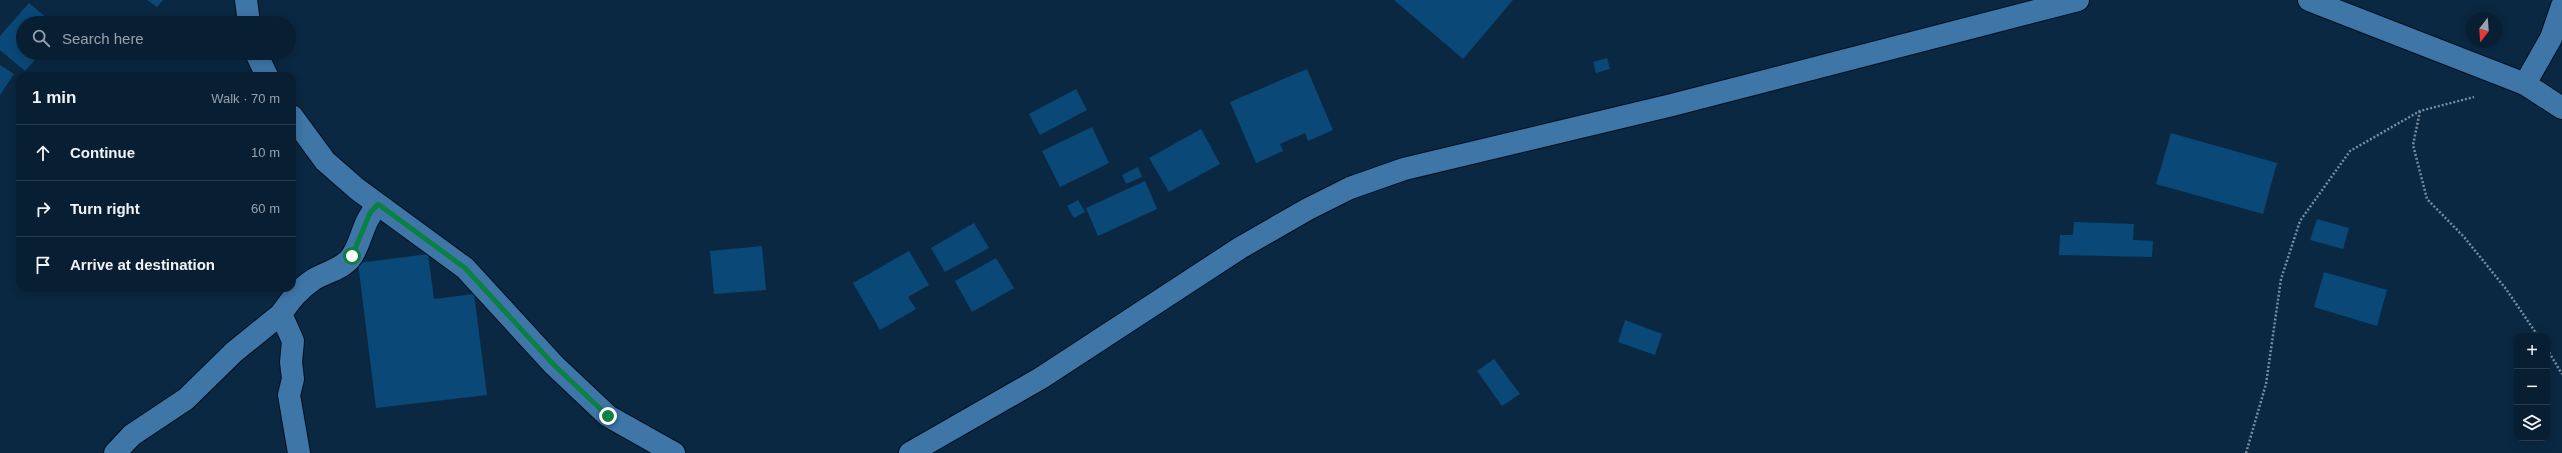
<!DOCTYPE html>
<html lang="en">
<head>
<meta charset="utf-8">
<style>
	body { margin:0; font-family:Arial,sans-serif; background:#162b3e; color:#f1f3f6 }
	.controls { position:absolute; right:12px; bottom:12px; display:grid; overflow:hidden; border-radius:8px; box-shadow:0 2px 10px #0003 }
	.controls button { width:36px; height:36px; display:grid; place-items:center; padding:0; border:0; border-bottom:1px solid #293c4d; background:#081e32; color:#f1f3f6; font:20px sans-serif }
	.compass { position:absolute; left:2466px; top:12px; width:36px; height:36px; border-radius:50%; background:#081e32; box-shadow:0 2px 10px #0003; rotate:197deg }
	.stop { position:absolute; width:12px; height:12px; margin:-9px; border:3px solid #0b8043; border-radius:50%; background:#fff }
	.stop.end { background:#0b8043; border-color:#fff; box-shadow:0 1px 4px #0008 }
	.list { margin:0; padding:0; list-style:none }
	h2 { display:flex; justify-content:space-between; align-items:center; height:52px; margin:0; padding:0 16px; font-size:17px }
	h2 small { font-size:13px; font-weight:400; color:#98a2ac }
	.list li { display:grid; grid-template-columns:26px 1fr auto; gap:12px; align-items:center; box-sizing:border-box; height:56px; padding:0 16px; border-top:1px solid #293c4d }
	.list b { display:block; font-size:15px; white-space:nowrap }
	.list em { font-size:13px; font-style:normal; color:#98a2ac }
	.icon { flex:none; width:22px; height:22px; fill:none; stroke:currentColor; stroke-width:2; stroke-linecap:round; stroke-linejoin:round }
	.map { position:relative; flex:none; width:2562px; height:453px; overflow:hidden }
	.search { position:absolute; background:#081e32; box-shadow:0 2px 10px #0003; left:16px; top:16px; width:280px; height:44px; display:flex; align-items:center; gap:10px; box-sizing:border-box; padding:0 14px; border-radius:22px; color:#98a2ac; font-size:15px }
	.panel { position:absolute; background:#081e32; box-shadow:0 2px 10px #0003; left:16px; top:72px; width:280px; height:220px; border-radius:12px }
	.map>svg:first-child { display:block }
	.building { fill:#0a4877 }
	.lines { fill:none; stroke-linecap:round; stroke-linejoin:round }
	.minor-casing { stroke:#02101f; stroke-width:24 }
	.path { stroke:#798da0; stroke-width:2.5; stroke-dasharray:2 2; stroke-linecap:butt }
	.minor { stroke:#3e76a8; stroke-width:22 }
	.route { stroke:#0b8043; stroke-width:5 }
</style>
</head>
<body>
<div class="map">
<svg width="2562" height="453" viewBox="0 0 2562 453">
	<rect width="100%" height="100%" fill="#0a2842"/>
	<g class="building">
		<path d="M147,0h16l-6,7z"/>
		<path d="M1394,0h119l-50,59z"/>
		<path d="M29,3l24,20h-30v30h18l-16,18 -25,-21v-14z"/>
		<path d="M1607,58l3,11 -14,4 -3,-11z"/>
		<path d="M0,65l14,9 -14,21z"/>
		<path d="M1307,69l26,61 -25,11 -3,-8 -25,11 3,7 -27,12 -26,-61z"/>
		<path d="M1076,89l11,21 -47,25 -11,-21z"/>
		<path d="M1092,127l17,36 -49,24 -18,-36z"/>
		<path d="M1201,129l19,35 -51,28 -20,-34z"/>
		<path d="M2171,133l106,30 -14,51 -107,-30z"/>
		<path d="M1138,167l4,10 -16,7 -4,-9z"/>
		<path d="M1145,181l12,28 -59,27 -12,-28z"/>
		<path d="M1078,200l7,12 -11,6 -7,-12z"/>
		<path d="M2317,219l32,9 -6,21 -33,-9z"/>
		<path d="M2074,222l60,2 -1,16 20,1 -1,16 -93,-2 1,-20h13z"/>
		<path d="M974,223l15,25 -44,24 -14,-24z"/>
		<path d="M762,246l4,44 -52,4 -4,-43z"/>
		<path d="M909,251l20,34 -21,12 8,12 -36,21 -27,-47z"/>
		<path d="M428,254l6,45 40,-5 13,101 -111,13 -18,-145z"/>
		<path d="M996,258l18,30 -42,24 -17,-31z"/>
		<path d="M2324,272l63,18 -10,36 -63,-19z"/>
		<path d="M1625,320l37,14 -7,21 -37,-13z"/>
		<path d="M1494,359l26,35 -18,12 -25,-35z"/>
	</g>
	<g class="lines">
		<defs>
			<g id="minor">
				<path d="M246,0l3,23"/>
				<path d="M2309,0l216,84 37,24"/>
				<path d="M256,53l11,23"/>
				<path d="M2525,84l26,-46 11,-32"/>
				<path d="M292,116l33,45 32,28 108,79 89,97 54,51 66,37"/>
				<path d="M115,453l17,-18 54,-36 48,-47 47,-38"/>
				<path d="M299,453l-10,-58 4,-16 -2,-17 2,-21 -12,-27c9,-13 18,-25 32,-34 12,-8 31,-11 39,-24 11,-17 10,-34 26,-51"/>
				<path d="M910,453l131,-75 199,-130 68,-39 42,-21 54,-19 268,-64 406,-105"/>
			</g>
		</defs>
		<use href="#minor" class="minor-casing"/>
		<g class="path">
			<path d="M2420,111l-7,34 14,54 37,38 42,52 32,47"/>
			<path d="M2547,349l15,25"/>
			<path d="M2246,453l20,-69 15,-105 19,-58 50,-70 70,-40 54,-14"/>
		</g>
		<use href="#minor" class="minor"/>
	</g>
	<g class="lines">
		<path class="route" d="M352,256l18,-43 8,-9 87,64 89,97 54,51"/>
	</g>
</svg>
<div class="controls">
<button>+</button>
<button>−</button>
<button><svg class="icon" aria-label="layers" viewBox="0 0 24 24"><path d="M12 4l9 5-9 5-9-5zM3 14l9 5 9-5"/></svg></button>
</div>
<svg class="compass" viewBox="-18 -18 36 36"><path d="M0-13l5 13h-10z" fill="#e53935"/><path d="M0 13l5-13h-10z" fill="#98a2ac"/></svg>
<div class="stop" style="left:352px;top:256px"></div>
<div class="stop end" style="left:608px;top:416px"></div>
<div class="search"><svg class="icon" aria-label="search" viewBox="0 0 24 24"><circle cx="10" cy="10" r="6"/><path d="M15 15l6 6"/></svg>Search here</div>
<section class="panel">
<h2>1 min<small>Walk · 70 m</small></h2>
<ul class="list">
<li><svg class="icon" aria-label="ahead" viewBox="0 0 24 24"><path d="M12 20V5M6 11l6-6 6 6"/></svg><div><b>Continue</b></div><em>10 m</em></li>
<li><svg class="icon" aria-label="right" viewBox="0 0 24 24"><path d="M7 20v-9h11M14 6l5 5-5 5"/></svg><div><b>Turn right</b></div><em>60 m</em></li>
<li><svg class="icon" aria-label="arrive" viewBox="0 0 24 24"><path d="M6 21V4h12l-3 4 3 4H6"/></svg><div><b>Arrive at destination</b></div></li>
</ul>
</section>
</div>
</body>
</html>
